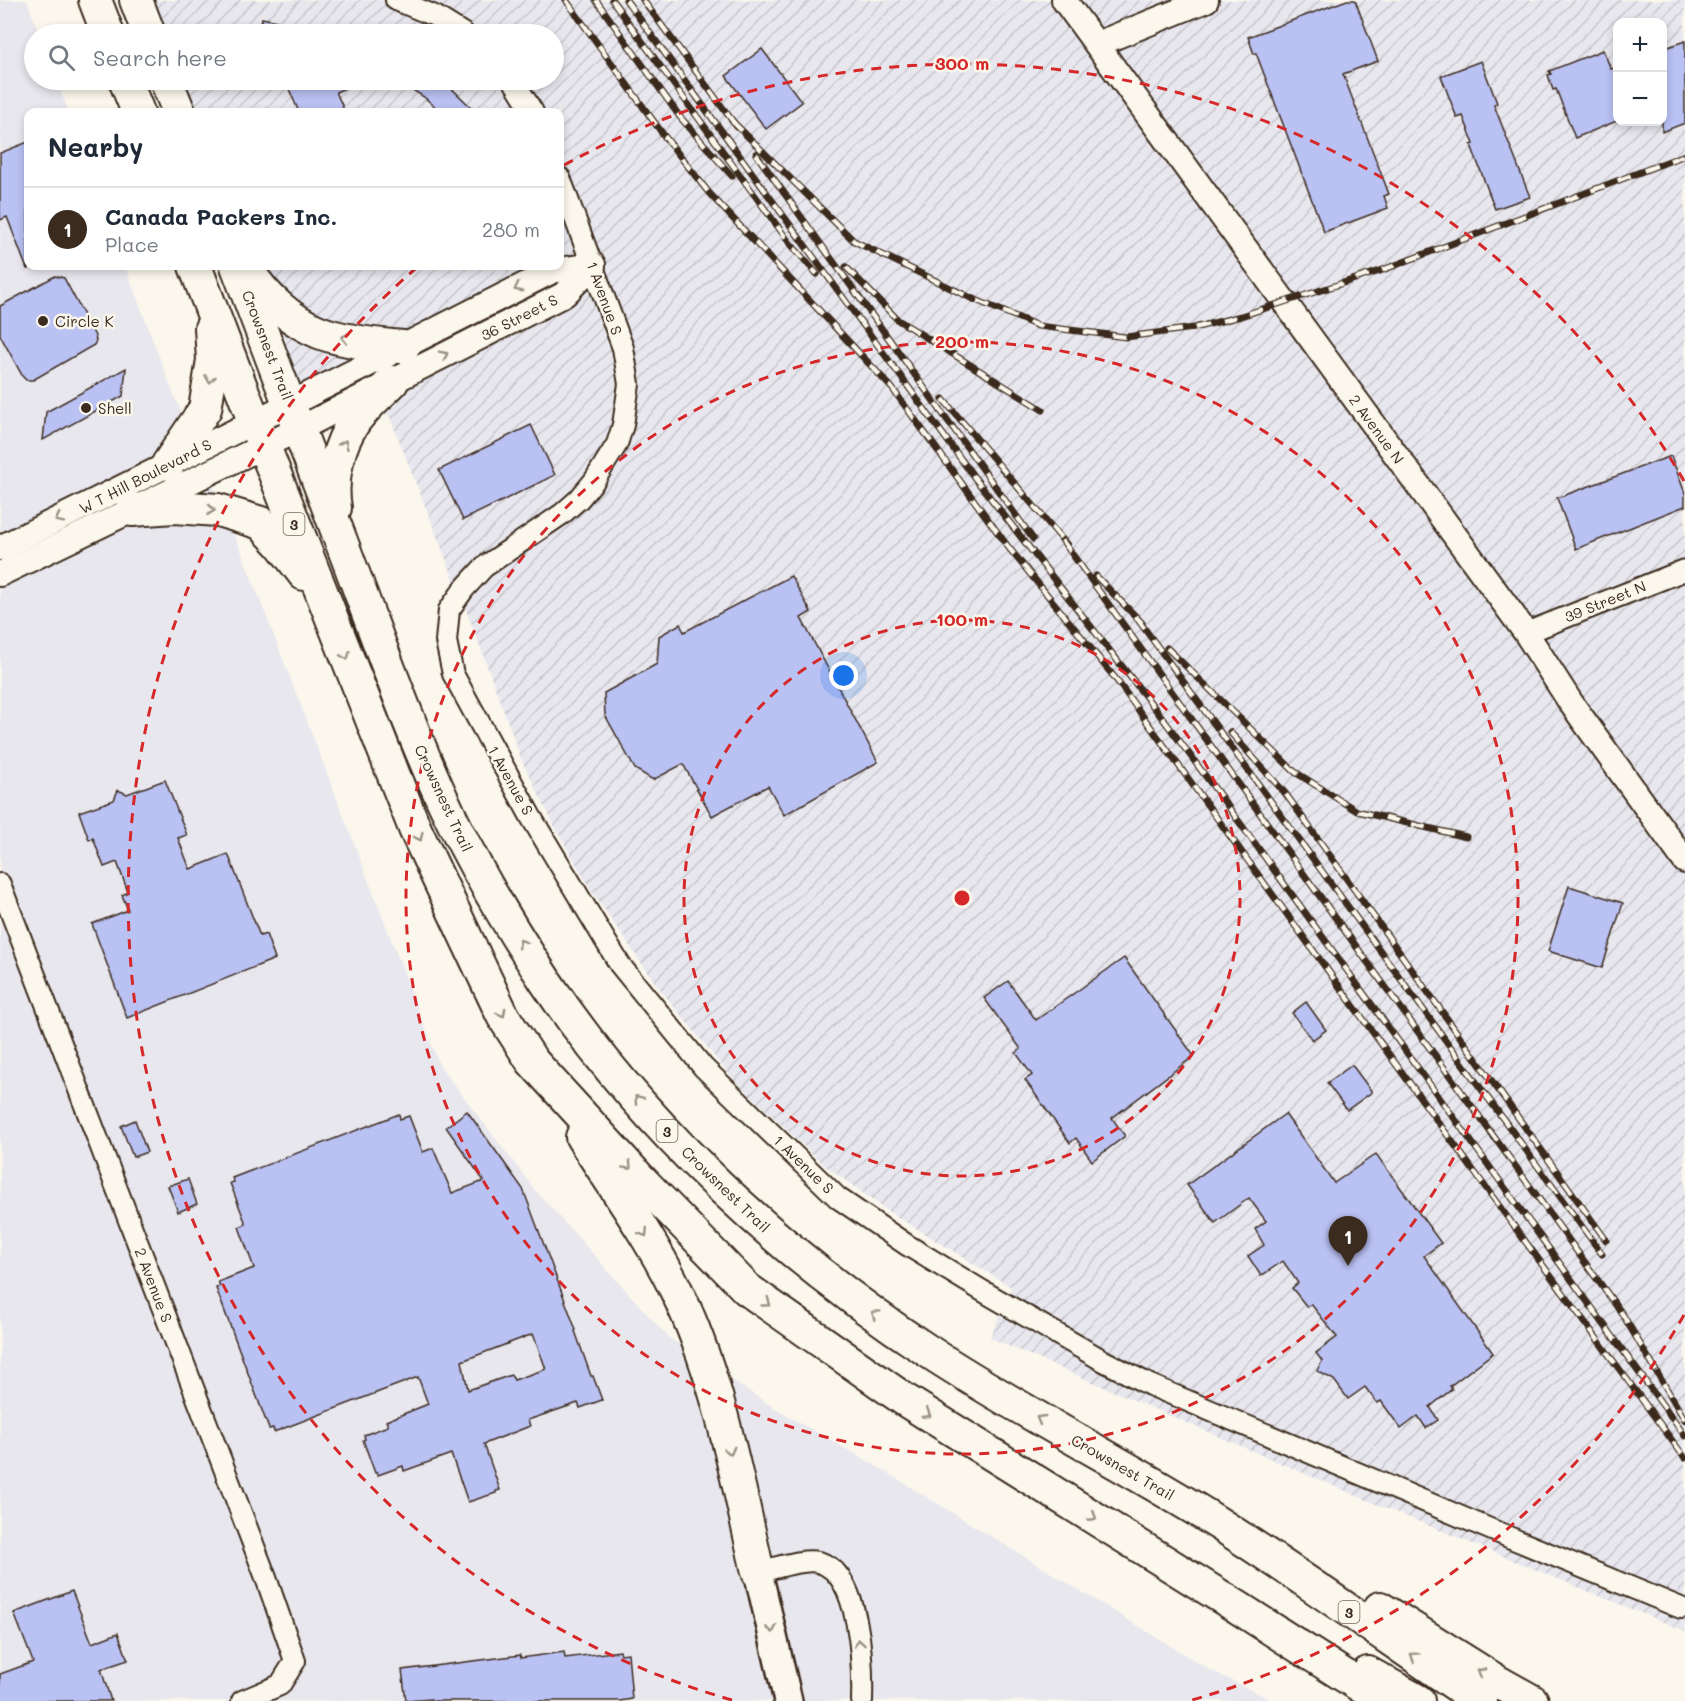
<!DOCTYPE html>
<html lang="en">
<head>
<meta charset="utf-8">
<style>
	body { margin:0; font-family:Mali,sans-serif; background:#f6f6f7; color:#1f2937 }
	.controls { position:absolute; right:18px; top:18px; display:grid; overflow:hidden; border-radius:12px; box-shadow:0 3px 9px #0003 }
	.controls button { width:54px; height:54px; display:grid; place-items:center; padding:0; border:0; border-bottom:2px solid #e0e1e3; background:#fff; color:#1f2937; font:30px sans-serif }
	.you { position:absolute; left:844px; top:676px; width:21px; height:21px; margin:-15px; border:4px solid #fff; border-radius:50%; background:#1a73e8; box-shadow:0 0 0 9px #1a73e833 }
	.badge { display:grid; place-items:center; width:39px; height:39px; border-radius:50%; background:#3b2a1e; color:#fff; font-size:20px; font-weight:700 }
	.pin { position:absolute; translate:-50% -50px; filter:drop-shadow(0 2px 3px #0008) }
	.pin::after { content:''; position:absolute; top:32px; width:21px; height:18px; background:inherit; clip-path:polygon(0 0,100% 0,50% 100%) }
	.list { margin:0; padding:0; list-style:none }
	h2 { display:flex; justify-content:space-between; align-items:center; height:78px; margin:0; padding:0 24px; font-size:26px }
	h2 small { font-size:20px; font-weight:400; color:#747a83 }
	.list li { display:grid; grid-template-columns:39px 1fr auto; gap:18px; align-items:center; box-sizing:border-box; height:84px; padding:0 24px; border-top:2px solid #e0e1e3 }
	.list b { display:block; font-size:22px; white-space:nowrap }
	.list p { margin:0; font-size:20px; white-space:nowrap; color:#747a83 }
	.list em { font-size:20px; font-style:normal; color:#747a83 }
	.icon { flex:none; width:33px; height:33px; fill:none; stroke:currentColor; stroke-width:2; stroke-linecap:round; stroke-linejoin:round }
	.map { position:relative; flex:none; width:1685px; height:1701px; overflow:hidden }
	.search { position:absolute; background:#fff; box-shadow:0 3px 9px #0003; left:24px; top:24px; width:540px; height:66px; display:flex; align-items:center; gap:15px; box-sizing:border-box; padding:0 21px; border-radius:33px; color:#747a83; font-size:22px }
	.panel { position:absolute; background:#fff; box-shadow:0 3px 9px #0003; left:24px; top:108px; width:540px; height:162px; border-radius:12px }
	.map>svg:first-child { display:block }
	.built { fill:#e8e7ee }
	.industrial { fill:url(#industrial-furrows); fill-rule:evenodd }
	.building { fill:#bac1f3; stroke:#3b2a1e; stroke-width:1.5; fill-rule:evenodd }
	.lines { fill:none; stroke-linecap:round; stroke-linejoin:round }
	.minor-casing { stroke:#3b2a1e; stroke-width:24 }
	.tertiary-casing { stroke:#3b2a1e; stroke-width:28 }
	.secondary-casing { stroke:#3b2a1e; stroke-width:32 }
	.trunk-casing { stroke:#3b2a1e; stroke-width:36 }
	.minor { stroke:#fbf7ec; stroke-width:20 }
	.tertiary { stroke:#fbf7ec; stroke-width:24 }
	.secondary { stroke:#fbf7ec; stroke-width:27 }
	.trunk { stroke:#fbf7ec; stroke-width:32 }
	.rail-casing { stroke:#3b2a1e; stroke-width:7 }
	.rail { stroke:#fbf7ec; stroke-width:4.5; stroke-dasharray:14; stroke-linecap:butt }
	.oneway { stroke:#9b9085 }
	.ring { fill:none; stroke:#d62828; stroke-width:3; stroke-dasharray:10 8 }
	.poi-dot { fill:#3b2a1e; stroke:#fbf7ec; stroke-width:2 }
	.labels { text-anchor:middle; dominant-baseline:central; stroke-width:5; stroke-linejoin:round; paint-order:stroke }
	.shield { fill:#fbf7ec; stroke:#75685c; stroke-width:1.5 }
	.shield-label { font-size:14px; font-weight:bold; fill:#3b2a1e }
	.street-label { font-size:15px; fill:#3b2a1e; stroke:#fbf7ec }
	.poi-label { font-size:15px; fill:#3b2a1e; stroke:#fbf7ec; text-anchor:start }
	.centre { fill:#d62828; stroke:#fbf7ec; stroke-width:3 }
	.ring-label { font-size:18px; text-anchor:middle; font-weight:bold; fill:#d62828; stroke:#fbf7ec; stroke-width:5; stroke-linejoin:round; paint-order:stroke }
</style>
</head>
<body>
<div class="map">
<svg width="1685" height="1701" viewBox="0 0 1685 1701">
	<defs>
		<pattern id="industrial-furrows" width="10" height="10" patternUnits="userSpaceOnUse" patternTransform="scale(1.5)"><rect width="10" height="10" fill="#e8e7ee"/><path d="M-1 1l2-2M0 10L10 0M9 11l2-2" fill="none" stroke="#c8c6cc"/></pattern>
	</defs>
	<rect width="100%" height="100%" fill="#fbf7ec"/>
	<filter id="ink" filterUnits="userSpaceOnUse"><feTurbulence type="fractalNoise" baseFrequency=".0167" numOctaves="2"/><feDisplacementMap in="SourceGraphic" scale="12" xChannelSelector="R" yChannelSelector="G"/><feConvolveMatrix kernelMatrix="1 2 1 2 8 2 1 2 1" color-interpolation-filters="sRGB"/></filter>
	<g filter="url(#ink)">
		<path class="built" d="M0,0h27l12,34h-5v46h22l13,32h-41v154h97l46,122 71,165 198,513 95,124 134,148 111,74 86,48 344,210 64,31h-1274z"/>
		<path class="industrial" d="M136,0h1549v1631l-314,-129 -381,-164 21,-51 -123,-76 -64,-46 -93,-88 -76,-94 -64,-93 -35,-61 -34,-68 -48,-131 -85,-215 -99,-11 -53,-138h323v-154h-381l-13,-32h388v-46h-405zM1618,22h44v100h-44z"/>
		<g class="building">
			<path d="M1347,0h8l23,61 -35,13 46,120 -5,2 4,12 -64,24 -68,-179 -2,1 -6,-17z"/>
			<path d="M262,18l45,9v7h-48z"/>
			<path d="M1685,41v82l-23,9v-83z"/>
			<path d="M762,49l40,53 -36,27 -40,-53z"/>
			<path d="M1603,50l8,19 6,-2v54l-42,17 -19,-49 -3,1 -5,-15 3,-1 -2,-3z"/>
			<path d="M1481,61l16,42 -3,2 36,92 -35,12 -24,-64 3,-1 -11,-28 -6,2 -16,-42z"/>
			<path d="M285,80h78l-27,12 9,20h-46z"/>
			<path d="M397,80h46l33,32h-35l-17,-15z"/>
			<path d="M28,142v127h-1l-20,-52 -7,3v-67z"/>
			<path d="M55,276l9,2 31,58 1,5 -2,4 -61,35h-7l-3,-3 -23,-42v-29z"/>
			<path d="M126,368l-3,28 -80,44 3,-28z"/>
			<path d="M531,425l24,50 -92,45 -24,-50z"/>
			<path d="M1671,456l14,37v13l-109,43 -19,-51z"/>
			<path d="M791,576l20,36 -10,6 77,144 -94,53 -16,-29 -56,30 -29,-52 -30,16 -18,-11 -30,-54 -1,-22 53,-29 2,-28 21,-12 4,8z"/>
			<path d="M165,780l22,55 -9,3 12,31 38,-15 32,82 6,-2 9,25 -148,59 -35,-94 36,-14 -6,-15 6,-3 -11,-30 -13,5 -11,-29 -4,2 -10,-28 35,-12 4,-10 9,4z"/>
			<path d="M1569,886l54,17 -21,65 -54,-17z"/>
			<path d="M1124,958l70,98 -82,62 13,18 -33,25 -16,-23 -6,5 -45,-63 7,-5 -16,-22 5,-4 -37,-51 24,-17 28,39z"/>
			<path d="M1306,1002l20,28 -14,10 -20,-27z"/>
			<path d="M1352,1065l20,27 -25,18 -20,-27z"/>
			<path d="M467,1111l56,78 53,141 -1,1 16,45h2l9,24 -22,8 -2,-5 -50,17 2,6 -46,18 16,46 -4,1v2l-28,9 -17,-48 -47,17 -1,-5 -25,9 -1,-3 -2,1 -12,-33 2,-1 -1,-4 24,-9 -2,-5 42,-17 -10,-27 -144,55 -1,-4 -4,1 -53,-141 4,-2 -2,-4 36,-14 -15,-41 7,-3 -16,-41 4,-1 -2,-4 167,-64 1,5 9,-3 14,36 10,-4 19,45 32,-12 -38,-54zM533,1334l13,35 -32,11 -3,-5 -43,15 -6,-29z"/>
			<path d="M1285,1114l49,69 42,-29 65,89 -17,13 69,97 -43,33 2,3 -22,18 8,13 -12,8 -8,-12 -17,13 -20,-28 -4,2 -12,-16 -17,12 -14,-19 -17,-9 5,-10 -6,-8 21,-16 -26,-33 -4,3 -15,-19 6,-5 -15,-22 -22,15 -13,-20 16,-11 -9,-16 11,-8 -17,-23 -34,25 -28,-38z"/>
			<path d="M135,1120l12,32 -14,5 -12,-31z"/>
			<path d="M188,1179l9,25 -19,8 -10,-26z"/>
			<path d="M72,1591l20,52 26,-10 10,27 -27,9 10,32h-111v-27l33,-12 -19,-49z"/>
			<path d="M620,1651l1,3 7,-1 4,46 -12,2h-189v-2l-25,2 -4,-31 118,-15 1,3 43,-6 1,6z"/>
		</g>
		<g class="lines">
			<defs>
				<g id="minor">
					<path d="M396,0l39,16 29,18"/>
					<path d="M513,80l20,32"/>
					<path d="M560,178l63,170 6,36 -6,41 -6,19 -23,37 -15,18 -17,15 -78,53 -20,22 -15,21 -3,31 7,33 78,143 89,148 83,102 135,131 69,47 74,45 121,70 48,25 361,153 170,70"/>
					<path d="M1526,633l159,-63"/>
					<path d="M0,884l265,691 30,86 -15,24 -38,16"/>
					<path d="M758,1572c16,-3 45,-14 60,-10 43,10 45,105 44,139"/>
				</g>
				<g id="tertiary">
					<path d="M1064,0l462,633 45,70 114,158"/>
					<path d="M1097,44l109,-44"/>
					<path d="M0,548l290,-144 262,-133 41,-6"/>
					<path d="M0,574l299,-145 266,-135 28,-29"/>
				</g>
				<path id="secondary" d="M758,1572l30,129"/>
				<g id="trunk">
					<path d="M95,0l13,34"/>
					<path d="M136,0l13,34"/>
					<path d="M125,80l13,32"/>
					<path d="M166,80l13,32"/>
					<path d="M195,266l59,155 161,408 88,187 29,45 108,118 107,110 158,111 334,208 145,93"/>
					<path d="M237,266c38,98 75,197 112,296 28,74 54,149 86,221 30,69 70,137 111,199 97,145 237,274 382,369 94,62 195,112 290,172 89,57 175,119 262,178"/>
					<path d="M249,272c16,25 42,49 70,60 22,9 60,13 84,15"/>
					<path d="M168,464l37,-55 8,-49 -2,-32"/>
					<path d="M335,508c-5,-29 3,-64 21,-89 10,-13 24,-25 36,-37"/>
					<path d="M132,510l42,-3 44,3 43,13 20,21 23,30"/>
					<path d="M582,1137c32,50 67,98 93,151 43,85 62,192 83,284"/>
					<path d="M1380,1608l118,74 34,19"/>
					<path d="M1368,1673l50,28"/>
				</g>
			</defs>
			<use href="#minor" class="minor-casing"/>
			<use href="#tertiary" class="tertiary-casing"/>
			<use href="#secondary" class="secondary-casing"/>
			<use href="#trunk" class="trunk-casing"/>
			<use href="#minor" class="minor"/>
			<use href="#tertiary" class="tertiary"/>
			<use href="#secondary" class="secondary"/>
			<use href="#trunk" class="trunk"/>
			<defs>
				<g id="rail">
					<path d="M566,0l99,137 44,56 183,195 117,160 106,130 390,536 180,244"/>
					<path d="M596,0l84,117 52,59"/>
					<path d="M612,0l177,242 28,32"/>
					<path d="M626,0l348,477 190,243 60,81 461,635"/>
					<path d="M643,0l94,127"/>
					<path d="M732,121l122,120 117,57 67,28 88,11 68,-9 47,-12 139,-45 305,-116"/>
					<path d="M756,154l277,385"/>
					<path d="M846,267l52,53 145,90"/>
					<path d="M943,399l124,146"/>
					<path d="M1062,540l561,775 62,105"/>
					<path d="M1096,576l46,47"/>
					<path d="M1136,617l466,637"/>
					<path d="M1167,648l128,124 62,39 109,26"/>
					<path d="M1230,732l55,61 321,447"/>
				</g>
			</defs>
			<use href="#rail" class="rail-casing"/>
			<use href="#rail" class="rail"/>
		</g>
		<defs><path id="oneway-chevron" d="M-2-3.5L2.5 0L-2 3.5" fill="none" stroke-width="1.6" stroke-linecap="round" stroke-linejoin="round" transform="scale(1.5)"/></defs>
		<g class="oneway">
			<use href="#oneway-chevron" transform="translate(518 288) rotate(153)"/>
			<use href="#oneway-chevron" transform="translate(345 338) rotate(-167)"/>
			<use href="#oneway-chevron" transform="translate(444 355) rotate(-27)"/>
			<use href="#oneway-chevron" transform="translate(210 379) rotate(99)"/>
			<use href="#oneway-chevron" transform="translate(344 444) rotate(-65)"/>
			<use href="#oneway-chevron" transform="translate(211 510) rotate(7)"/>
			<use href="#oneway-chevron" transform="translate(59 519) rotate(153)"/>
			<use href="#oneway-chevron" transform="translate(346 656) rotate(68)"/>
			<use href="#oneway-chevron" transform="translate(419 837) rotate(65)"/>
			<use href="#oneway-chevron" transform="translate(522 943) rotate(-122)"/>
			<use href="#oneway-chevron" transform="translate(502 1013) rotate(62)"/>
			<use href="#oneway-chevron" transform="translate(638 1099) rotate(-131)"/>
			<use href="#oneway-chevron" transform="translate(628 1166) rotate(47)"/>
			<use href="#oneway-chevron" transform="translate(644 1233) rotate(58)"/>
			<use href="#oneway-chevron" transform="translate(767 1303) rotate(36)"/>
			<use href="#oneway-chevron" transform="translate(875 1314) rotate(-145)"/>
			<use href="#oneway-chevron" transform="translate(927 1414) rotate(32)"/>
			<use href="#oneway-chevron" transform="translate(1040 1419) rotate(-150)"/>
			<use href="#oneway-chevron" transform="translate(730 1451) rotate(76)"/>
			<use href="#oneway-chevron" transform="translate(1093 1517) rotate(32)"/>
			<use href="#oneway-chevron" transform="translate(772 1629) rotate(77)"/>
			<use href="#oneway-chevron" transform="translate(859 1643) rotate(-99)"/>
			<use href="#oneway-chevron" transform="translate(1414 1656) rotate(-146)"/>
			<use href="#oneway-chevron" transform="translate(1481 1672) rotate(-148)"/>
		</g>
	</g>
	<g class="ring">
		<circle cx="962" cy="898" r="278"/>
		<circle cx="962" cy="898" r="556"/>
		<path d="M1684 1315A834 834 0 0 1 1192 1700M732 1700A834 834 0 0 1 415 269M564 165A834 834 0 0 1 1684 481"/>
	</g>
	<g class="poi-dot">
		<circle cx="43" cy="321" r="6"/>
		<circle cx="86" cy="408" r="6"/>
	</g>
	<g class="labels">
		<g class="shield">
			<rect x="283.5" y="513" width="21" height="22" rx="4.5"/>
			<rect x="656.5" y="1120" width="21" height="22" rx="4.5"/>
			<rect x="1338.5" y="1601" width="21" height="22" rx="4.5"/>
		</g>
		<g class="shield-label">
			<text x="294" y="524">3</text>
			<text x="667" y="1131">3</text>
			<text x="1349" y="1612">3</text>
		</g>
		<g class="street-label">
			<text transform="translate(605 298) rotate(70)">1 Avenue S</text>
			<text transform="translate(519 317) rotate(-27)">36 Street S</text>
			<text transform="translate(268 345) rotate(69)">Crowsnest Trail</text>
			<text transform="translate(1377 429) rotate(54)">2 Avenue N</text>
			<text transform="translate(145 476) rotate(-27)">W T Hill Boulevard S</text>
			<text transform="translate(1605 601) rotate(-22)">39 Street N</text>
			<text transform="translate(511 780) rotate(61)">1 Avenue S</text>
			<text transform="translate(444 798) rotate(65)">Crowsnest Trail</text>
			<text transform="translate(804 1164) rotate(44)">1 Avenue S</text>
			<text transform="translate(726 1189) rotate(44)">Crowsnest Trail</text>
			<text transform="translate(154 1285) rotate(69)">2 Avenue S</text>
			<text transform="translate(1123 1467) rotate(30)">Crowsnest Trail</text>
		</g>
		<g class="poi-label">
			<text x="55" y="321">Circle K</text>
			<text x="98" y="408">Shell</text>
		</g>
	</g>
	<circle cx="962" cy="898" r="9" class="centre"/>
	<g class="ring-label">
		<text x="962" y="70">300 m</text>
		<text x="962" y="348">200 m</text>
		<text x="962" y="626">100 m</text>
	</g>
</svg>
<div class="controls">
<button>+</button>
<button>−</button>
</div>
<div class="you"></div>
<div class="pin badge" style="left:1348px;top:1266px">1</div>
<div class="search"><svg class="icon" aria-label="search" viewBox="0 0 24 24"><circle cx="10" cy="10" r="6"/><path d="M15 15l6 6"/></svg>Search here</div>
<section class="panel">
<h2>Nearby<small></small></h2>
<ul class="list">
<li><span class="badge">1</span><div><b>Canada Packers Inc.</b><p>Place</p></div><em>280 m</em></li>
</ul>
</section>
</div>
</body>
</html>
